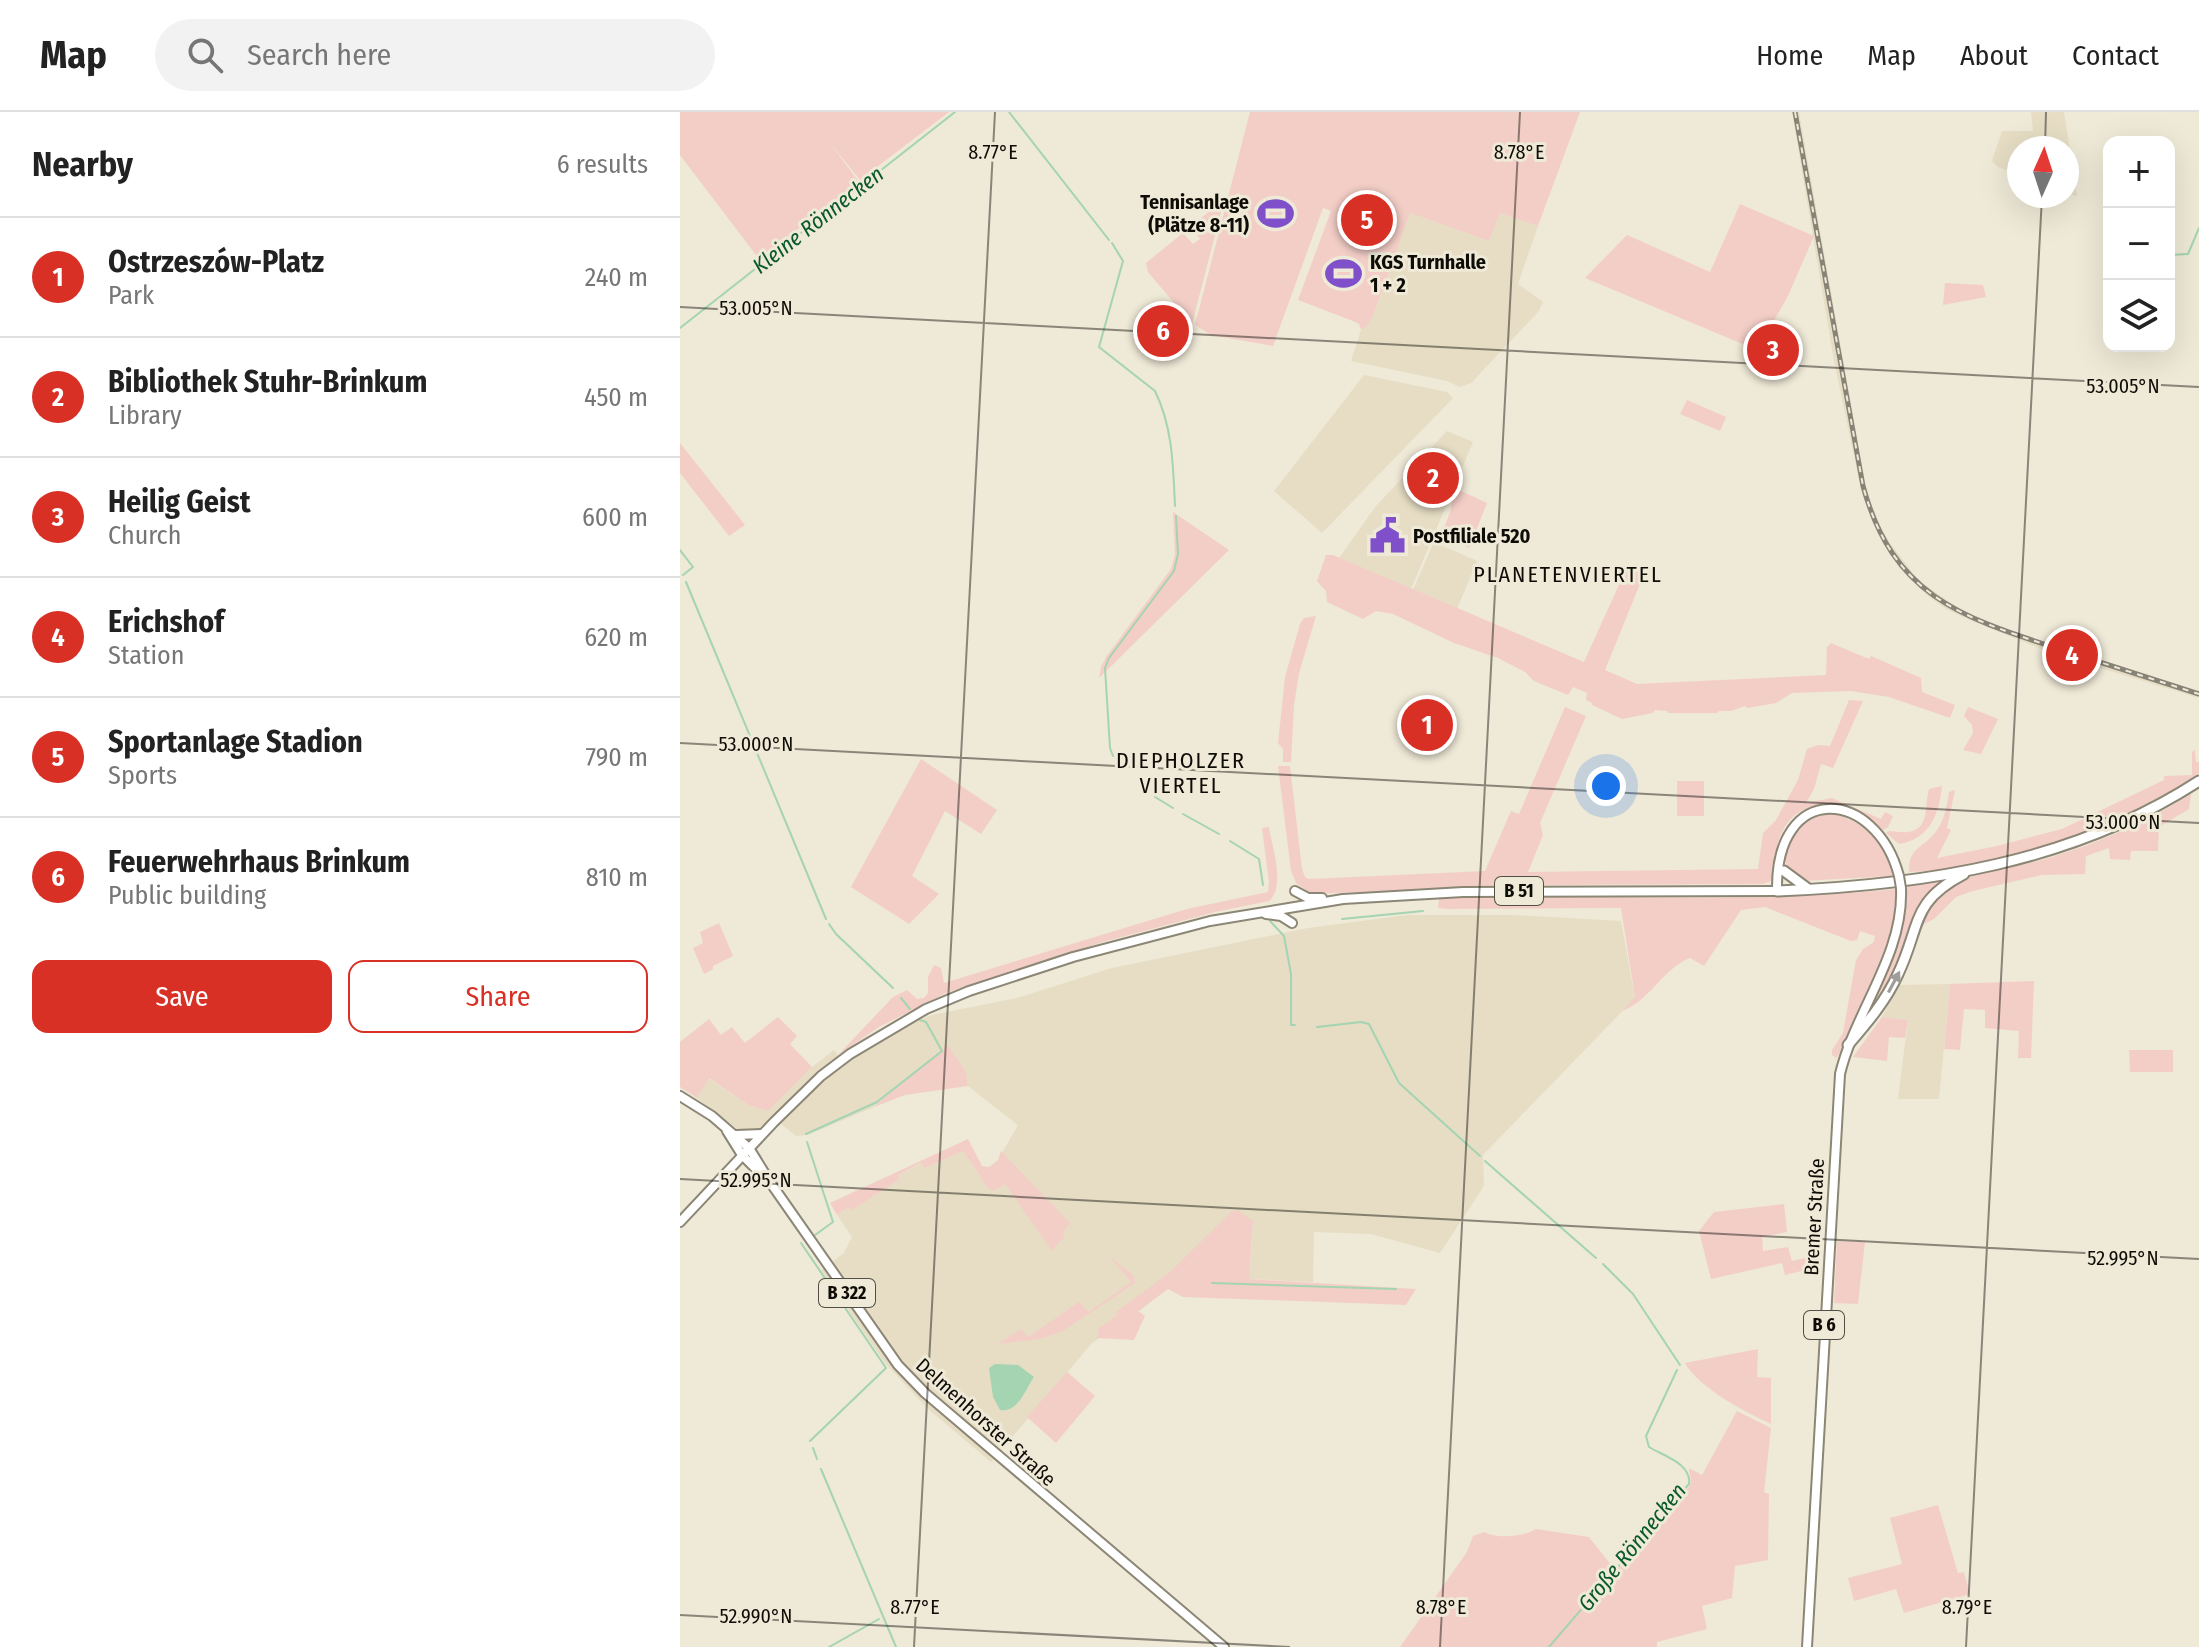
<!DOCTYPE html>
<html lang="en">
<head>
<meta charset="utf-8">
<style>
	body { margin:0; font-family:"Fira Sans Condensed",sans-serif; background:#f2f2f2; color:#222 }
	.controls { position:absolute; right:24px; top:24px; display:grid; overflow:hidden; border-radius:16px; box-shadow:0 8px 32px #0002 }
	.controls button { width:72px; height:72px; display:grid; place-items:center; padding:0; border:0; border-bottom:2px solid #e0e0e0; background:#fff; color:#222; font:40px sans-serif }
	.compass { position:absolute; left:1327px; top:24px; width:72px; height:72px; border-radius:50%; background:#fff; box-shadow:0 8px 32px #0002; rotate:3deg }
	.you { position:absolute; left:926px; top:674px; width:28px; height:28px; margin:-20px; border:6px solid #fff; border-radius:50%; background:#1a73e8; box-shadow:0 0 0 12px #1a73e833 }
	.badge { display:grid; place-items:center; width:52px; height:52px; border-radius:50%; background:#d93025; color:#fff; font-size:26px; font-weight:700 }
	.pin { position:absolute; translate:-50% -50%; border:4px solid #fff; box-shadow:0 2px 8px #0006 }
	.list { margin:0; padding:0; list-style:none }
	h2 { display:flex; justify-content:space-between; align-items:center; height:104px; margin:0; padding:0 32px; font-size:34px }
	h2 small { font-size:26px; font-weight:400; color:#767676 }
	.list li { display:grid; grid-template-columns:52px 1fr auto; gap:24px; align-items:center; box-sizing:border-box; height:120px; padding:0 32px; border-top:2px solid #e0e0e0 }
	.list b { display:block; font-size:30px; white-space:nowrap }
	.list p { margin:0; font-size:26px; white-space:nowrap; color:#767676 }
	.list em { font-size:26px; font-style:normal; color:#767676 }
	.actions { display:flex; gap:16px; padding:24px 32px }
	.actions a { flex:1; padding:18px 0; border:2px solid #d93025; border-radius:16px; text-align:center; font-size:28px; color:#d93025 }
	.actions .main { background:#d93025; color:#fff }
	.icon { flex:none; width:44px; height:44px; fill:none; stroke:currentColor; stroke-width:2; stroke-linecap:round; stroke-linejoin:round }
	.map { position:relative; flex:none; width:1519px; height:1535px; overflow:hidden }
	header { display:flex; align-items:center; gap:48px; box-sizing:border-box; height:112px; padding:0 40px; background:#fff; border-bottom:2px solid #e0e0e0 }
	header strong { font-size:38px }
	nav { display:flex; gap:44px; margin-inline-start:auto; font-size:28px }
	.search { width:560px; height:72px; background:#f2f2f2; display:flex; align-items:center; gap:20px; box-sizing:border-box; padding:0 28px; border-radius:44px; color:#767676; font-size:30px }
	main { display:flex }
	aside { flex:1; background:#fff }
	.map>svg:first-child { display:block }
	.built { fill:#e6ddc4 }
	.green { fill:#f3cec7 }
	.water { fill:#a4d4b1 }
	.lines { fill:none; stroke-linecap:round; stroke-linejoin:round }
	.stream { stroke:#a4d4b1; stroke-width:2 }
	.major-casing { stroke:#8b8675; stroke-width:12 }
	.highway-casing { stroke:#8b8675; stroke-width:13 }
	.major { stroke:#fff; stroke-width:8 }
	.highway { stroke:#fff; stroke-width:9 }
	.rail-casing { stroke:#888377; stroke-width:5 }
	.rail { stroke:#efe9d7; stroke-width:2; stroke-dasharray:6; stroke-linecap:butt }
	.major-bridge-casing { stroke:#8b8675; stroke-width:12; stroke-linecap:butt }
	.major-bridge { stroke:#fff; stroke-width:8 }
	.oneway { fill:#9f9e9b }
	.ticks { fill:none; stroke:#0e0c06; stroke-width:2; stroke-opacity:0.45 }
	.labels { text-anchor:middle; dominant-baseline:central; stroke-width:6; stroke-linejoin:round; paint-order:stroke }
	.shield { fill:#efe9d7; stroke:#524e45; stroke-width:2 }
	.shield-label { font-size:18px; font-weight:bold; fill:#0e0c06 }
	.poi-label { font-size:20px; font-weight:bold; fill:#0e0c06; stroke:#efe9d7; text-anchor:start }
	.street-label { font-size:20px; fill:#0e0c06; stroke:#efe9d7 }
	.water-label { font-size:22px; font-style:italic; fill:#09582e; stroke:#efe9d7 }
	.neighbourhood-label { font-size:22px; letter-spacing:2px; fill:#0e0c06; stroke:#efe9d7 }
	.ticks-label { font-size:20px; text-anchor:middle; fill:#0e0c06; stroke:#efe9d7; stroke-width:6; stroke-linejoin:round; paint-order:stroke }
</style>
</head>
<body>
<header>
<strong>Map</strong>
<div class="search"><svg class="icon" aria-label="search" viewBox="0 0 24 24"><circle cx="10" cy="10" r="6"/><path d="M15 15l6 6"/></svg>Search here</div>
<nav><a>Home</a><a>Map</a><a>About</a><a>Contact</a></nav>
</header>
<main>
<aside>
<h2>Nearby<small>6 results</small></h2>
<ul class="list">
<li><span class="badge">1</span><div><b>Ostrzeszów-Platz</b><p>Park</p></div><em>240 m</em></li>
<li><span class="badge">2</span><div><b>Bibliothek Stuhr-Brinkum</b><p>Library</p></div><em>450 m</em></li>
<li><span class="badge">3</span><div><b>Heilig Geist</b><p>Church</p></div><em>600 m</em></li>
<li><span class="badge">4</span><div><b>Erichshof</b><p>Station</p></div><em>620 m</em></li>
<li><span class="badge">5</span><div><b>Sportanlage Stadion</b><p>Sports</p></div><em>790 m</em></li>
<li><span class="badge">6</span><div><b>Feuerwehrhaus Brinkum</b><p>Public building</p></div><em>810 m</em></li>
</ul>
<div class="actions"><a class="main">Save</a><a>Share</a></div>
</aside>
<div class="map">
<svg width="1519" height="1535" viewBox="0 0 1519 1535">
	<rect width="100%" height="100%" fill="#efe9d7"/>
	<g class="built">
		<path d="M1112,0h7l68,382 13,33 10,16 29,38 46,32 26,11 208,68v6l-148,-45 -81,-33 -24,-11 -18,-13 -19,-19 -21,-27 -26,-56 -28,-133z"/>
		<path d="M1351,0h33l13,84 -10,-2v-46h-48v27l-21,-8 -6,-6 10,-30h31z"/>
		<path d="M820,100l38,14 -20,58 25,18 -4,9 -68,72 -11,4 -13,-6 -96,-20 10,-31 7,-5 5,-9 37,-103 79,28z"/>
		<path d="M684,263l83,17 6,6 -131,135 -48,-42z"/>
		<path d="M767,319l26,11 -62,147 -72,-31 37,-52z"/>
		<path d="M754,430l43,19 -20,48 -44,-19z"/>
		<path d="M727,803h107l107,6 14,77 -152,157 1,31 -44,67 -69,-19 -57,-2 -1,50 -64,-3 4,-57 -115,90 -46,31 -101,119 -63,-53 -43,-46 -64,-93 23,-17 8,-16 -15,-22 12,-8 3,3 48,-31 -2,-4 24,-12 3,5 38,-17 16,24 19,-15 20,-35 -50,-39 -2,-14 -18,-27 -74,62 -67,28 -11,1 -16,-13 -21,22 -62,-47 11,-20 40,27 20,6 44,-44 22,-17 9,12 69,-40 20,-7 85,-17 95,-30 196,-40z"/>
		<path d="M1270,872l-11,115h-41l10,-79 -26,-3 18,-32z"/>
	</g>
	<g class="green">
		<path d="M0,0h269l-89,68 -30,-37 29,39 -100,77 -79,-104z"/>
		<path d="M570,0h330l-42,114 -38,-13 -11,28 -79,-28 -37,103 -5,9 -7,5 -2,-6 -6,-3 -55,-21 33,-89 -8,-3 -50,138 -62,-11 -16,-10z"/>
		<path d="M544,88l-32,124 -44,-52 -2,-9 37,-30 10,11 7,-5 -6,-8 -4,3 -3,-5z"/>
		<path d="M1060,92l74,32 -26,60 -31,54 -172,-72 42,-43 83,37z"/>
		<path d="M1265,171l38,2 3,12 -43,8z"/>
		<path d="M1007,288l39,17 -6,14 -40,-17z"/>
		<path d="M0,331l65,82 -16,11 -49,-63z"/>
		<path d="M775,376l32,15 -18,45 -28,-13 9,-22z"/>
		<path d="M493,400l56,38 -130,128 2,-11 5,-10 65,-88 4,-15z"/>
		<path d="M646,443h7l251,107 43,-95 17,7 -39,96 32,14 189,-9 1,-28 4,-4 38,16 2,-3 50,22 1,14 33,13 -5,13 -61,-21 -38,-6 -59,2 -16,10 -29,5 -2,-2 -14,5h-12l-2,2h-49l-1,-2 -12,-1 -2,3 -31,6 -30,-14v-2l-6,-3 1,-7 -14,-6 -5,8 -34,-14 -9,-9 -27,-14 -44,-15 -61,-29 -17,-3 -13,8 -36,-17 -1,-11 -9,-10z"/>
		<path d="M636,504l-17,57 -5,32 -3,57h-8v-13l-5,-6 7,-66 15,-53 4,-6z"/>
		<path d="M1169,588l14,1 -30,67 -12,-4 -7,25 -8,14 26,-5 49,21 4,-7 8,4 -5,11 -5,3c-27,-25 -78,-40 -100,0 -8,15 -7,34 -10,50l-10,4 -241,1 -210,9 -16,-11 -5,-12 -13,-105h12l12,103 3,8 4,2 176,-8 26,-60 8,3 46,-107 21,9 -46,107 3,12 -15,37 230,-3 5,-36 13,-13 22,-40 9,-31 11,-4 12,1z"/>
		<path d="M741,589l28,12 -16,37 -28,-12z"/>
		<path d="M1288,595l30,12 -17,35 -18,-4 10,-17 -1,-8 -8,-9z"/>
		<path d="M1515,638l1,12h3v11c-76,52 -198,96 -290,99 -1,-26 15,-23 28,-42 8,-11 10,-25 12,-38l6,-2 -8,38 4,2 -14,28 60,-12 65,-17 102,-49v-4l28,-1v-23z"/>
		<path d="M241,647l76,51 -16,24 -36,-23 -33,65 27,18 -30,30 -58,-37z"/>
		<rect x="997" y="669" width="27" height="35"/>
		<path d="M1262,674c-3,28 -12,53 -43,58l-13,-11 3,-2c6,0 13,2 19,1 23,-3 16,-28 21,-43z"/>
		<path d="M1511,682l-2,15 -30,18 -1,24h-27l-1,9 -20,-1 -1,-11 -23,8 -1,18 -43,1 -69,16 -17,6 -22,22 -10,5c5,-14 9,-28 22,-36 29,-17 73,-21 106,-31 48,-15 97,-36 139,-63z"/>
		<path d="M1140,701c36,0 67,28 73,63l-91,5 -15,-12c-6,-23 10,-49 33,-56z"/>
		<path d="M589,715c3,20 17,59 0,74l-54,11 -112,30 -157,51 -67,34 -41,28 55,-58 14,-7 10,9 7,-1 4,-5v-16l6,-12 7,3 3,15 243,-74 81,-17 1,-10 -7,-54z"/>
		<path d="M1270,766l-10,7 -47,95 -33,48 39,-90 9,-53z"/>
		<path d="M1216,777c7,50 -37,117 -55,163l-5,6 -4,-3v-5l11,-17 13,-73 7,-11 11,-7 1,-6 -15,-5 -3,9 -6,1 -86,-34 -24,3 -37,56 -14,-8c-28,11 -39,42 -68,53l13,-14 -14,-89 -173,1 -10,-1 1,-9 10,-2c149,-3 298,7 447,-8z"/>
		<path d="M39,811l14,33 -20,10v3l-9,5 -11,-26 10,-5 -3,-11z"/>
		<path d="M1354,869l-3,77h-13l1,-27 -34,-3v-18l-21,-1 -4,41 -16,-1 6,-65z"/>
		<path d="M98,905l19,19 -7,8 22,23 -44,44 -20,-6 -39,-27 -12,20 -17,-11v-45l29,-23 12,16 11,-8 13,16z"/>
		<path d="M1202,905l26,3 -3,18 -16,-1 -2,24 -34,-4z"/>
		<path d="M268,933l18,27 2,14 -63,9 -31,12z"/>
		<path d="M1449,938h44v22h-43z"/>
		<path d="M288,1027l14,27 8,1 8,-7 3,-9 69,72 -7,10 1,4 -12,14 -47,-67 -12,7 -5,-3 -25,-37 -38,17 -4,-5 -23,12 2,4 -49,32 -2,-4 -12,8 -7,-12z"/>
		<path d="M1104,1092l3,28 -25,5 1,14 25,-4 4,14 26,-6v12l-33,8 -3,-12 -71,16 -12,-48 15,-19z"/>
		<path d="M558,1098l15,11 -4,58 167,10 -10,16 -223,-8 -15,-8 -30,22 7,5 -11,24 -37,-2 2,-10 18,-13 -1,-3 53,-39 62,-61z"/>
		<path d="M1157,1129l28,1 -7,62 -24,-1z"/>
		<path d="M428,1143l26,21 1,7 -72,48 -23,8 -42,5 23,-15 7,8 51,-35 10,10 42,-30z"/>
		<path d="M1078,1237l-1,28 14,1v46c-26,-12 -72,-36 -86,-61z"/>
		<path d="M387,1260l28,24 -39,47 -29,-26z"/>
		<path d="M1057,1299l34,17 -7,64 5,2 -1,66 -33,6 -3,32 -30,8 5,23 -50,13v5h-257l67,-95 6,-16 11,-4c13,7 39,5 52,-3l53,8 26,33 74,-83 2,-5 -2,-14 13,7z"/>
		<path d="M1258,1393l20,68 6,-1 6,22 -66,19 -8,-24 -42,12 -6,-23 54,-14 -12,-46z"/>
	</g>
	<path class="water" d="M315,1252l23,1 16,12c-9,13 -16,36 -34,33l-7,-13 -4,-29z"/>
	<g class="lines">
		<g class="stream">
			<path d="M329,0l100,128"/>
			<path d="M432,131l11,18 -24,86 56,44c18,37 18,75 20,115"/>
			<path d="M1489,143l19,-1 11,-26"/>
			<path d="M0,216l275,-216"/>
			<path d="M0,438l13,17 -10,8"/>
			<path d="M6,470l140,337"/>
			<path d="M433,644l-3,-8 -5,-80 4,-10 65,-87 4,-17 -2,-38"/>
			<path d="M475,685l18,11"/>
			<path d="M503,702l36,20"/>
			<path d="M550,729l29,18 4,26"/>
			<path d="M662,807l81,-8"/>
			<path d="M590,809l14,15 7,38v51h4"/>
			<path d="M149,812l7,10 57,54"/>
			<path d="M221,886l9,11"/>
			<path d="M637,915l44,-5 8,2 30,59 81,73"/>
			<path d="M126,1022l71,-32 65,-51 -16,-29 -6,-2"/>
			<path d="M127,1030l26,80 -18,13"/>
			<path d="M805,1049l111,97"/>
			<path d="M121,1131l85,125 -76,73"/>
			<path d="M923,1152l30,30 47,71"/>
			<path d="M532,1171l184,6"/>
			<path d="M133,1336l4,11"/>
			<path d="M141,1357l75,178"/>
			<path d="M149,1535l50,-28"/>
			<path d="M869,1535l140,-163c3,-20 -25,-28 -40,-37l-3,-11 31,-66"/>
		</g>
		<defs>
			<g id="major">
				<path d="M615,779l13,7h14"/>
				<path d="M1097,779c-2,-111 99,-103 122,-15"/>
				<path d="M586,802l15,2 11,7"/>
				<path d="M0,984l32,20 37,32 21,34 128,183 27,28 299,254"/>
				<path d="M47,1019l15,24 24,24"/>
				<path d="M56,1023l26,-1"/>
				<path d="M0,1110l94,-100 47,-46 29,-22 76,-45 43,-18 104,-34 137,-36 133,-22 120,-7 314,-1"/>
				<path d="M1127,1535l33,-573c15,-63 64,-119 61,-186"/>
			</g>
			<g id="highway">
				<path d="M1104,759l23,17"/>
				<path d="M1097,779c147,-6 296,-28 422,-110"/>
				<path d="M1168,933c19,-22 38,-44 50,-71 23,-48 12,-72 66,-100"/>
			</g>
		</defs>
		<use href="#major" class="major-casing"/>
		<use href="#highway" class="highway-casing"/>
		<use href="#major" class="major"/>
		<use href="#highway" class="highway"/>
		<defs>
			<path id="rail" d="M1115,0l68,374c30,110 98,131 196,163 47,15 93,30 140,45"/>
		</defs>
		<use href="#rail" class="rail-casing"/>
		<use href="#rail" class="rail"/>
		<defs>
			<path id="major-bridge" d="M1219,764l2,12"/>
		</defs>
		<use href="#major-bridge" class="major-bridge-casing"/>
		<use href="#major-bridge" class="major-bridge"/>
	</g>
	<defs><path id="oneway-solid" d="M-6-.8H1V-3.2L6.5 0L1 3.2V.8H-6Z" transform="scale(2)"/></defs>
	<use class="oneway" href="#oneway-solid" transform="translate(1214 870) rotate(-62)"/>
	<path class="ticks" d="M1365,36l1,-36M0,195l1519,80M0,631l1519,80M0,1067l1519,80M0,1503l610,32M234,1535l81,-1535M760,1535l80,-1535M1286,1535l76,-1451"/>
	<defs>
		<symbol id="stadium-bare" viewBox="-9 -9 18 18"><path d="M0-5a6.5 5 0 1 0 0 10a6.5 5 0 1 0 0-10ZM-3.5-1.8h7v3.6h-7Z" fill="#7f50c9" stroke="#efe9d7" stroke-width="2.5" paint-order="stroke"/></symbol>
		<symbol id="civic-bare" viewBox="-9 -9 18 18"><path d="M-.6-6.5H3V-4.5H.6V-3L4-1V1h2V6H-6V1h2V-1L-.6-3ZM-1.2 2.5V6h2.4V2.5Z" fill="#7f50c9" stroke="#efe9d7" stroke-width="2.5" paint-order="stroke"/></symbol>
	</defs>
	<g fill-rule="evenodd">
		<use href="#stadium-bare" x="570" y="76" width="51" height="51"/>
		<use href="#stadium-bare" x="638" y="136" width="51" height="51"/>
		<use href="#civic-bare" x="682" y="398" width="51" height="51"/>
	</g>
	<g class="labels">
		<g class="shield">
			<rect x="815" y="765" width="48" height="28" rx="6"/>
			<rect x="139" y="1167" width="56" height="28" rx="6"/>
			<rect x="1124" y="1199" width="40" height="28" rx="6"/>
		</g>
		<g class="shield-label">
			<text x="839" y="779">B 51</text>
			<text x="167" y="1181">B 322</text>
			<text x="1144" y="1213">B 6</text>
		</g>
		<g class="poi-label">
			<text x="569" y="90" text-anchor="end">Tennisanlage<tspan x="569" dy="23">(Plätze 8-11)</tspan></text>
			<text x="690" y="150">KGS Turnhalle<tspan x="690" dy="23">1 + 2</tspan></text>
			<text x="733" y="424">Postfiliale 520</text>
		</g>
		<g class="street-label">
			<text transform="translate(1134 1105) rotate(-87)">Bremer Straße</text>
			<text transform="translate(306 1310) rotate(42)">Delmenhorster Straße</text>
		</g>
		<g class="water-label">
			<text transform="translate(138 108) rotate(-38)">Kleine Rönnecken</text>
			<text transform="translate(952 1435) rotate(-51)">Große Rönnecken</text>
		</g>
		<g class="neighbourhood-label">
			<text x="888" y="462">PLANETENVIERTEL</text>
			<text x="501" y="648">DIEPHOLZER<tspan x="501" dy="25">VIERTEL</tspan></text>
		</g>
	</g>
	<g class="ticks-label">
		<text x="313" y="47">8.77°E</text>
		<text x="839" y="47">8.78°E</text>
		<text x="76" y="203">53.005°N</text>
		<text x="1443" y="281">53.005°N</text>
		<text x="76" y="639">53.000°N</text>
		<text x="1443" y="717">53.000°N</text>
		<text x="76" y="1075">52.995°N</text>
		<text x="1443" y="1153">52.995°N</text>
		<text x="235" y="1502">8.77°E</text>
		<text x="761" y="1502">8.78°E</text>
		<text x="1287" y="1502">8.79°E</text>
		<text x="76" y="1511">52.990°N</text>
	</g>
</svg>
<div class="controls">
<button>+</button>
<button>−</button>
<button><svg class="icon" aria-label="layers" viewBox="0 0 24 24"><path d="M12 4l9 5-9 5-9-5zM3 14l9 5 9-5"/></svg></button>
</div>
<svg class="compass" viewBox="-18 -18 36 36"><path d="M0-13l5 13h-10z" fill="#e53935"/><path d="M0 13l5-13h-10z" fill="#767676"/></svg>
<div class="you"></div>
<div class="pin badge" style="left:747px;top:613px">1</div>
<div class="pin badge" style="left:753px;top:366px">2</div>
<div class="pin badge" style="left:1093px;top:238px">3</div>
<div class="pin badge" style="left:1392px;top:543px">4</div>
<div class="pin badge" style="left:687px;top:108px">5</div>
<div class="pin badge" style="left:483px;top:219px">6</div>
</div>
</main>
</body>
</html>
